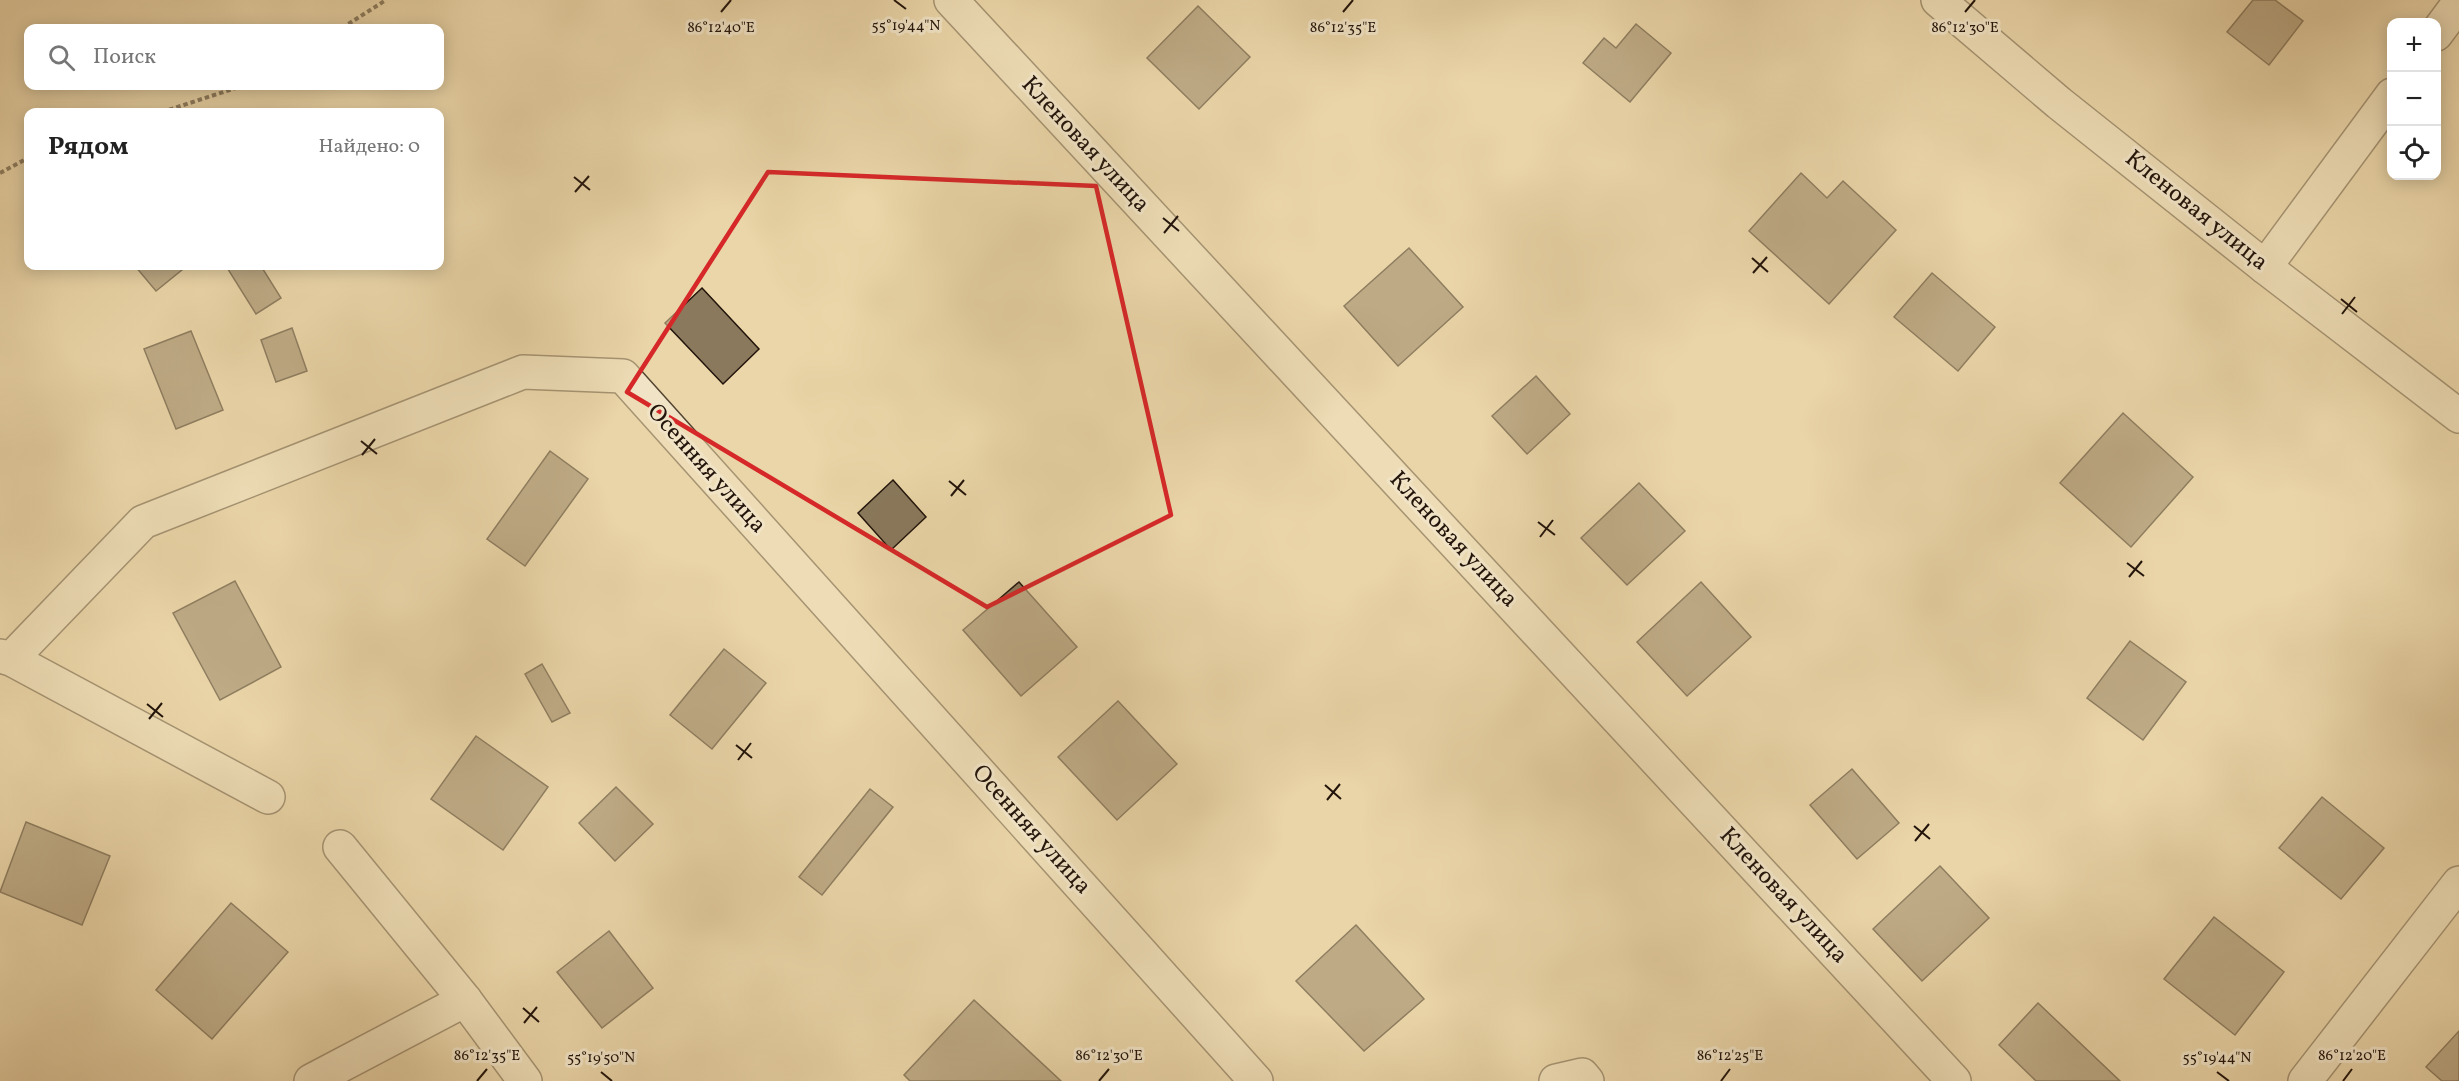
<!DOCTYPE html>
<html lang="ru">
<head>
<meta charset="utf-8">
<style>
	body { margin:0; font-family:Vollkorn,serif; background:#f2f2f2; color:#222 }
	.controls { position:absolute; right:18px; top:18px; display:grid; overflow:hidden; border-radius:12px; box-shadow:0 3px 15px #0003 }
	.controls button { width:54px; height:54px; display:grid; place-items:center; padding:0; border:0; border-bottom:2px solid #e0e0e0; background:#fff; color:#222; font:30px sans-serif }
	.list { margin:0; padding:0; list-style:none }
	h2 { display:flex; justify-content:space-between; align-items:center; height:78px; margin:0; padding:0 24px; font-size:26px }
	h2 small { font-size:20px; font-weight:400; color:#767676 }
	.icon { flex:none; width:33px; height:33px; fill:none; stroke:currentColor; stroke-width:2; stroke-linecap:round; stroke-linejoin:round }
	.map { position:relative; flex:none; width:2459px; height:1081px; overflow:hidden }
	.search { position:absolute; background:#fff; box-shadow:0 3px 15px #0003; left:24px; top:24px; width:420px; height:66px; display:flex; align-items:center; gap:15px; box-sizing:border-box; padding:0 21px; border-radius:12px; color:#767676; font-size:22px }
	.panel { position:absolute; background:#fff; box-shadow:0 3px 15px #0003; left:24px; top:108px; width:420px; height:162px; border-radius:12px }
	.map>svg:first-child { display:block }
	.building { fill:#8a795d; stroke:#22140b; stroke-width:1.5 }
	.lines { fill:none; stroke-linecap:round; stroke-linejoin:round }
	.minor-casing { stroke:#544432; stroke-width:36 }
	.path { stroke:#22140b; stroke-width:4; stroke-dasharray:4.5 3; stroke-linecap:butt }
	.minor { stroke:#f1e4c6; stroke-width:33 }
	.marked { fill:none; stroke:#d62828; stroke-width:4.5; stroke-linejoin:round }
	.ticks { fill:none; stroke:#22140b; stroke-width:2 }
	.labels { text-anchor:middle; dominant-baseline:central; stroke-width:6; stroke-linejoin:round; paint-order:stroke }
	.street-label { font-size:24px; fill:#22140b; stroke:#f1e4c6 }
	.ticks-label { font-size:15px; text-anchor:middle; fill:#22140b; stroke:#f1e4c6; stroke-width:6; stroke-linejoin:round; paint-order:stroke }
</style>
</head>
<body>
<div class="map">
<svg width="2459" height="1081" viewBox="0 0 2459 1081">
	<rect width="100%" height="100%" fill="#ead6a8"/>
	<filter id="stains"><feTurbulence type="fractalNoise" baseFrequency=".00333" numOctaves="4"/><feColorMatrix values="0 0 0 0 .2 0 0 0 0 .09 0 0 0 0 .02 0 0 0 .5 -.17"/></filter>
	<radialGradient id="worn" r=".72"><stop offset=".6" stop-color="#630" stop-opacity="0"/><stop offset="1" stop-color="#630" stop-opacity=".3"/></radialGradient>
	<g class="building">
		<path d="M2253,0h22l28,21 -34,44 -42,-33z"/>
		<path d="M1198,6l52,51 -51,52 -52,-51z"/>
		<path d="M1636,24l35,29 -41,49 -47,-39 21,-25 12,10z"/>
		<path d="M1801,173l26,25 16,-17 53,49 -67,74 -80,-73z"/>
		<path d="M1409,248l54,59 -65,59 -54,-60z"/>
		<path d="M135,266h46l2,3 -27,22z"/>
		<path d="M226,266h35l20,32 -25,16z"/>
		<path d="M1932,273l63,54 -37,44 -64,-54z"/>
		<path d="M702,288l57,61 -36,35 -58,-61z"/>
		<path d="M292,328l15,43 -31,11 -15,-42z"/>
		<path d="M191,331l32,79 -47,19 -32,-80z"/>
		<path d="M1536,376l34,38 -43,40 -35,-38z"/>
		<path d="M2123,413l70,64 -62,70 -71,-64z"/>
		<path d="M550,451l38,28 -63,87 -38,-27z"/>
		<path d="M893,480l33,37 -35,33 -33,-37z"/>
		<path d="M1639,483l46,48 -58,54 -46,-47z"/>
		<path d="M235,581l46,86 -61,33 -47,-87z"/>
		<path d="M1019,582l58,65 -56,49 -58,-66z"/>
		<path d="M1701,582l50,55 -64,59 -50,-54z"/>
		<path d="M2130,641l56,41 -43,58 -56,-42z"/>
		<path d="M724,649l42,34 -54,66 -42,-34z"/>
		<path d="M542,664l28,49 -18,9 -27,-48z"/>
		<path d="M1118,701l59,63 -60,56 -59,-63z"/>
		<path d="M476,736l72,51 -45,63 -72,-51z"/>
		<path d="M1852,769l47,54 -42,36 -47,-54z"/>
		<path d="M616,787l37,37 -38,37 -36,-38z"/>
		<path d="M870,789l23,18 -71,88 -23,-18z"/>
		<path d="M2322,797l62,51 -43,51 -62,-51z"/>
		<path d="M26,822l84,34 -28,69 -82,-33z"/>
		<path d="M1940,866l49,52 -67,63 -49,-52z"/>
		<path d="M231,903l57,49 -76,87 -56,-49z"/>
		<path d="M2214,917l70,55 -49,63 -71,-56z"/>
		<path d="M1356,925l68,74 -60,52 -68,-70z"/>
		<path d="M609,931l44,57 -51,40 -45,-56z"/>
		<path d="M974,1000l87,81h-151l-6,-6z"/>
		<path d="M2038,1003l82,78h-84l-37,-36z"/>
		<path d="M2459,1031v50h-17l-16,-14z"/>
	</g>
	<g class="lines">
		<defs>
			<g id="minor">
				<path d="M951,0l1003,1081"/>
				<path d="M1938,0l121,103 206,164 194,149"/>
				<path d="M2436,34l23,-31"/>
				<path d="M2265,267l127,-172"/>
				<path d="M0,656l11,3 257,138"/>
				<path d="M11,659l132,-137 380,-150 100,4 633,705"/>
				<path d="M340,847l125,153 60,81"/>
				<path d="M311,1081l154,-81"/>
				<path d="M1556,1081l26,-6 5,6"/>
				<path d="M2305,1081l154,-198"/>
			</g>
		</defs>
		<use href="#minor" class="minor-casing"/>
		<g class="path">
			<path d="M342,28l44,-28"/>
			<path d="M162,112l80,-26"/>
			<path d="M0,173l28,-15"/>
		</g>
		<use href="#minor" class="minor"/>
	</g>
	<path d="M0 0H2459V1081H0ZM768,172l328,14 75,329 -184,92 -360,-215z" fill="#ead6a8" fill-opacity=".55" fill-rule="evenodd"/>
	<path class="marked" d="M768,172l328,14 75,329 -184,92 -360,-215z"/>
	<path class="ticks" d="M894,0l12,9M721,12l10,-12M1343,12l10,-12M1965,12l10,-12M574,177l16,13M575,192l14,-16M1163,218l16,13M1164,233l14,-17M1752,258l16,14M1753,273l14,-16M2341,299l16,13M2342,314l13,-17M361,441l16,13M362,455l13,-16M949,481l17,14M951,496l13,-16M1538,522l17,13M1540,537l13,-17M2127,563l17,13M2129,577l13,-16M147,704l16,13M149,719l13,-16M736,745l16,13M738,760l13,-17M1325,785l16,14M1327,800l13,-16M1914,826l16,13M1915,841l14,-17M523,1008l16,14M524,1023l13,-16M601,1072l11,9M2217,1072l12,9M477,1081l10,-12M1099,1081l10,-12M1721,1081l9,-12M2343,1081l9,-12"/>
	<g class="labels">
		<g class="street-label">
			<text transform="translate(1085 145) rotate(47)">Кленовая улица</text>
			<text transform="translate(2196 211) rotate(39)">Кленовая улица</text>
			<text transform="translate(706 469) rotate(48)">Осенняя улица</text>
			<text transform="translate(1453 540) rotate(47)">Кленовая улица</text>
			<text transform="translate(1031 830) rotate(48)">Осенняя улица</text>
			<text transform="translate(1783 896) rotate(47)">Кленовая улица</text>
		</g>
	</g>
	<g class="ticks-label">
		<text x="906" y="30">55°19'44"N</text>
		<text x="721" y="32">86°12'40"E</text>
		<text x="1343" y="32">86°12'35"E</text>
		<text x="1965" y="32">86°12'30"E</text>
		<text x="487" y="1060">86°12'35"E</text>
		<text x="1109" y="1060">86°12'30"E</text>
		<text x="1730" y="1060">86°12'25"E</text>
		<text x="2352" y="1060">86°12'20"E</text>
		<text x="601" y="1062">55°19'50"N</text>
		<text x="2217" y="1062">55°19'44"N</text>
	</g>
	<rect width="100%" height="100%" filter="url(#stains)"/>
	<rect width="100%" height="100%" fill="url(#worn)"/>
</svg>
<div class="controls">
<button>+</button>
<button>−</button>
<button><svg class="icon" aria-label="locate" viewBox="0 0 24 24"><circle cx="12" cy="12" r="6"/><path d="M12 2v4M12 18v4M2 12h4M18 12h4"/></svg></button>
</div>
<div class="search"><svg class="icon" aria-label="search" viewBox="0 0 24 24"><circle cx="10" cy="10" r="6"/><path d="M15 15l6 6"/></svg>Поиск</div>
<section class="panel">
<h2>Рядом<small>Найдено: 0</small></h2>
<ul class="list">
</ul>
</section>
</div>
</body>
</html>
